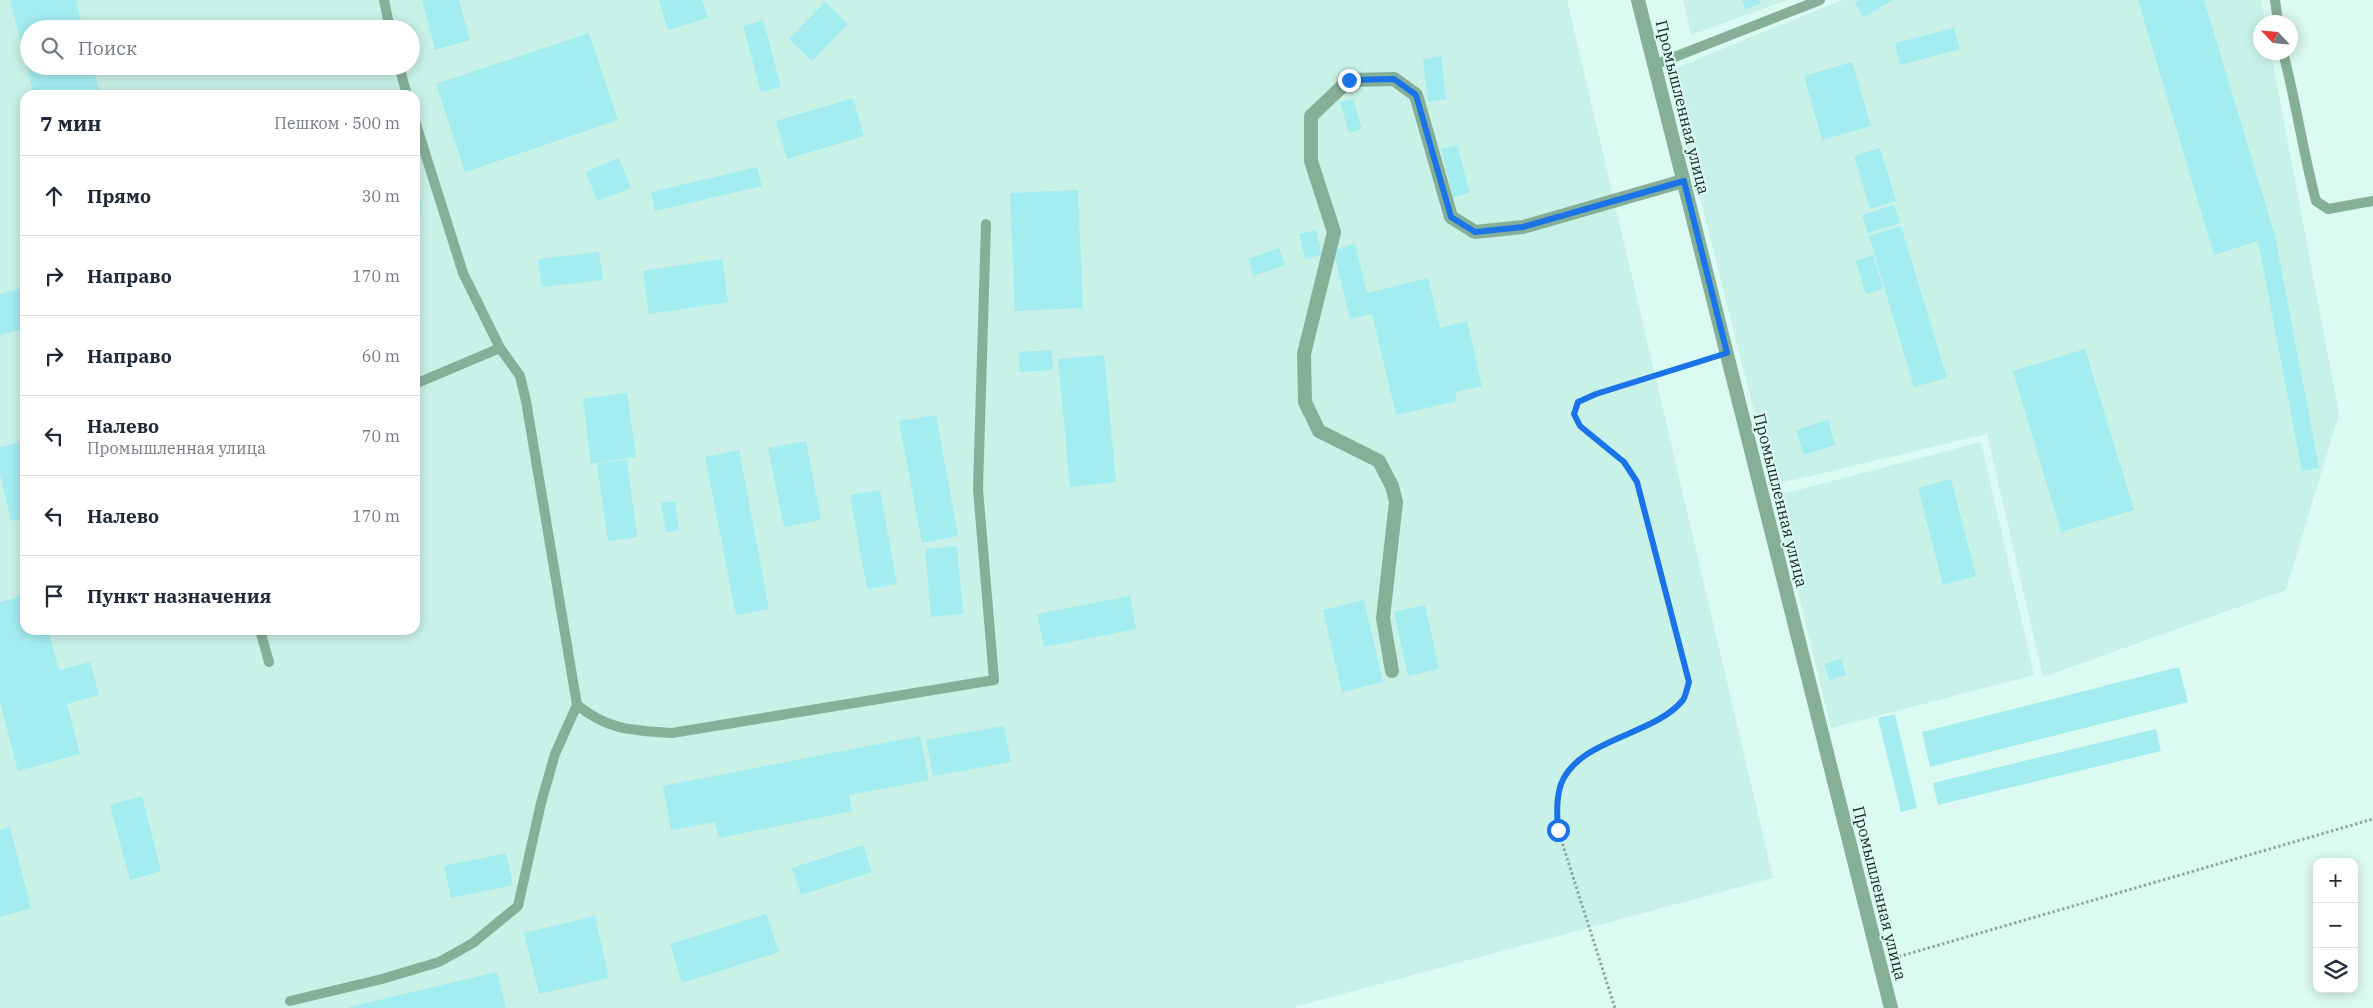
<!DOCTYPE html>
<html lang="ru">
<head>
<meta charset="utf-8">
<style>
	body { margin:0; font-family:"IBM Plex Serif",serif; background:#f2f2f3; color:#1f2937 }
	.controls { position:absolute; right:15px; bottom:15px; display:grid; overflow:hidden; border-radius:10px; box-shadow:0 2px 12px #0003 }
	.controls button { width:45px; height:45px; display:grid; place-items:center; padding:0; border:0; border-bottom:1px solid #e0e1e3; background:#fff; color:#1f2937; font:25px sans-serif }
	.compass { position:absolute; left:2253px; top:15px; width:45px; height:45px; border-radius:50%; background:#fff; box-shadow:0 2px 12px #0003; rotate:296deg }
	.stop { position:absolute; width:15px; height:15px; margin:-11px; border:4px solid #1a73e8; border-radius:50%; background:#fff }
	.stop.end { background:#1a73e8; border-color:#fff; box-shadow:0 1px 5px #0008 }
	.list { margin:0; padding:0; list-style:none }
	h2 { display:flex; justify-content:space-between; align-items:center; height:65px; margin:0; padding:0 20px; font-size:21px }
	h2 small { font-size:16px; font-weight:400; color:#747a83 }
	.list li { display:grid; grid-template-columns:32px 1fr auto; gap:15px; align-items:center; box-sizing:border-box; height:80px; padding:0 20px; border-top:1px solid #e0e1e3 }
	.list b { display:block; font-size:19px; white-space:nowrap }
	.list p { margin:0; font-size:16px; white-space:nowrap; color:#747a83 }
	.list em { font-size:16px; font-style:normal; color:#747a83 }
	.icon { flex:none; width:28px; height:28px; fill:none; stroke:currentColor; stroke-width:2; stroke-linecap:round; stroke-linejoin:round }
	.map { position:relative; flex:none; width:2373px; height:1008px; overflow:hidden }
	.search { position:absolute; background:#fff; box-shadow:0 2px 12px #0003; left:20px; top:20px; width:400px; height:55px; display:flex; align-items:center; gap:12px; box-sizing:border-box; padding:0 18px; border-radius:28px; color:#747a83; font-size:19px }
	.panel { position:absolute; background:#fff; box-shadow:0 2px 12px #0003; left:20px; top:90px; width:400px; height:545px; border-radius:15px }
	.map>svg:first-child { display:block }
	.built { fill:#c8f1e7; fill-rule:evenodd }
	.building { fill:#a3edf0 }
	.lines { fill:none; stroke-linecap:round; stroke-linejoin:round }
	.path { stroke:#90a8a1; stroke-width:3; stroke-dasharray:2.5 2.5; stroke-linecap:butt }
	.service { stroke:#85b097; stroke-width:10 }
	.minor { stroke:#85b097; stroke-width:14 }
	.route { stroke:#1a73e8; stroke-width:6 }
	.labels { text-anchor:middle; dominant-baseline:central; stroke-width:4; stroke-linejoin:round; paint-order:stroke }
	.street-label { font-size:16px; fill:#1a2623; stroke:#dbfaf2 }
</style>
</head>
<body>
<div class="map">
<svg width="2373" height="1008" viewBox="0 0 2373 1008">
	<rect width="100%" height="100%" fill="#dbfaf2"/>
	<g class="built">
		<path d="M0,0h1567l206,878 -482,130h-1291zM29,29h382v37h-382zM25,95h390v535h-390z"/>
		<path d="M1683,0h104l-96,35z"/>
		<path d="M1842,0h419l4,22h-5v30l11,1 68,361 -53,176 -243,87 -56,-243 -214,51 -105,-414z"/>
		<path d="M1981,442l53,233 -203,53 -56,-232z"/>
	</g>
	<g class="building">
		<path d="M10,0h66l7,29h-54v37h64l7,29h-66z"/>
		<path d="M422,0h37l11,40 -35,10z"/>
		<path d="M659,0h43l6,18 -40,12z"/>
		<path d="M1742,0h17l1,4 -15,5z"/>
		<path d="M1859,0h34l-29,17 -9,-14z"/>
		<path d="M2138,0h66l71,236 44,232 -17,3 -44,-230 -44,14z"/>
		<path d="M825,2l23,22 -36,37 -23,-22z"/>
		<path d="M763,20l18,67 -20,5 -18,-66z"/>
		<path d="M1954,28l6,21 -60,16 -5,-22z"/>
		<path d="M589,33l29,87 -153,52 -29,-88z"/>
		<path d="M1441,56l5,43 -18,3 -5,-43z"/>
		<path d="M1852,62l19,64 -49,14 -18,-64z"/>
		<path d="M853,98l11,38 -77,23 -11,-38z"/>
		<path d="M1353,99l9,30 -13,4 -9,-31z"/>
		<path d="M1457,145l13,48 -17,4 -12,-48z"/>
		<path d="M1880,148l16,53 -26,8 -16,-53z"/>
		<path d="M619,158l12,30 -34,13 -11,-29z"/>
		<path d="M757,167l5,19 -107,25 -4,-19z"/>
		<path d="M415,187l7,23 -7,2z"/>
		<path d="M1078,190l5,118 -68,3 -5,-118z"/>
		<path d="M1894,205l6,18 -32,10 -6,-18z"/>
		<path d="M1901,226l46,152 -33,9 -45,-151z"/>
		<path d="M1316,230l6,25 -17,4 -6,-25z"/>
		<path d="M1355,244l12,49 61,-15 12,50 27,-7 15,65 -27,6 2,9 -61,14 -24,-101 -22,5 -17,-69z"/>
		<path d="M1279,248l6,17 -32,11 -5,-17z"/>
		<path d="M599,252l4,28 -61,7 -4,-28z"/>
		<path d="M1873,255l10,34 -17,5 -10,-33z"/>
		<path d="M722,259l6,43 -79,12 -6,-43z"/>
		<path d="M25,287v41l-25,7v-41z"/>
		<path d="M2085,349l49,161 -73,22 -48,-161z"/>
		<path d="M1052,350l1,20 -33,2 -1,-20z"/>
		<path d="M1104,355l12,127 -46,5 -12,-128z"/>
		<path d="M627,393l9,64 -45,7 -8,-65z"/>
		<path d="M936,415l22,121 -36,7 -23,-122z"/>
		<path d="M1828,420l7,25 -31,10 -8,-25z"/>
		<path d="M25,441v77l-14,3 -11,-48v-26z"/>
		<path d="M806,441l15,79 -37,7 -16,-79z"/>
		<path d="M739,450l30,159 -33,6 -31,-158z"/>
		<path d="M627,460l10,77 -29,4 -11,-77z"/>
		<path d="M1951,479l25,97 -33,9 -25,-97z"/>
		<path d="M880,490l17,94 -30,5 -17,-94z"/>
		<path d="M675,501l4,29 -13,2 -5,-29z"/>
		<path d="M957,546l6,68 -32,3 -6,-68z"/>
		<path d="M25,595v35h23l11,40 31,-8 9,33 -32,9 13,50 -62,17 -18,-69v-100z"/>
		<path d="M1130,596l6,33 -92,18 -7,-33z"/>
		<path d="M1364,600l19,82 -41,10 -19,-82z"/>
		<path d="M1425,605l14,64 -31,7 -14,-64z"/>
		<path d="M1841,659l5,16 -17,5 -5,-16z"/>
		<path d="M2179,667l9,35 -258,65 -8,-35z"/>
		<path d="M1895,714l22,94 -16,4 -23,-94z"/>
		<path d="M1004,726l7,36 -78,14 -7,-36z"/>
		<path d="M2156,729l5,22 -223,54 -5,-22z"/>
		<path d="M920,736l9,44 -80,15 3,16 -133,27 -4,-16 -44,8 -8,-44z"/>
		<path d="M142,796l19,75 -31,9 -20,-75z"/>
		<path d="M10,827l21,81 -31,9v-87z"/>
		<path d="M863,845l9,27 -71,23 -9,-27z"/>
		<path d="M506,853l7,32 -62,13 -7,-32z"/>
		<path d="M766,914l13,38 -97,31 -12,-39z"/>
		<path d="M595,916l14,62 -70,16 -15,-61z"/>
		<path d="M497,972l9,36h-157v-1z"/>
	</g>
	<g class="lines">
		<g class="path">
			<path d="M1894,958l479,-139"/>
			<path d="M1615,1008l-57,-178 -1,-23 4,-23 11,-17 16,-13 85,-44 11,-12 5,-16 -52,-200 -13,-20 -44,-35 -6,-13 4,-12 19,-8 116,-37"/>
		</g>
		<g class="service">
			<path d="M384,0l6,29"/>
			<path d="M2275,0l3,22"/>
			<path d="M2283,52c13,50 20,100 33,149l12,8 45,-8"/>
			<path d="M1654,65l166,-65"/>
			<path d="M399,66l8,29"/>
			<path d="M415,121l48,152 37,75 20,28 6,25 51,304c33,26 55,25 95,28l322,-53 -16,-191 8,-265"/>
			<path d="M415,384l85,-36"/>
			<path d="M260,630l9,32"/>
			<path d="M290,1001l92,-22 57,-17 34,-19 45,-37 23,-103 14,-49 22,-49"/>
		</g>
		<g class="minor">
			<path d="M1638,0l253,1008"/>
			<path d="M1392,671l-9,-53 13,-116 -4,-16 -13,-25 -60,-30 -14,-29 -1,-48 30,-122 -23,-71v-45l38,-36 45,-1 22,16 35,122 24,15 48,-5 160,-46"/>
		</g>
	</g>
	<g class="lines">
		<path class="route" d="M1349,80l45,-1 22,16 35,122 24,15 48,-5 161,-46 43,172 -131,41 -18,8 -4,12 6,12 44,36 13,20 52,200c-2,6 -3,13 -6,18 -29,36 -104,38 -122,84 -5,15 -4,31 -3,46"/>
	</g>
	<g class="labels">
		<g class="street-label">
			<text transform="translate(1683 107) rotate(76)">Промышленная улица</text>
			<text transform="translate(1781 500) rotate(76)">Промышленная улица</text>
			<text transform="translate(1880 893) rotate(76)">Промышленная улица</text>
		</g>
	</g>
</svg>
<div class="controls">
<button>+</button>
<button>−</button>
<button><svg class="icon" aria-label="layers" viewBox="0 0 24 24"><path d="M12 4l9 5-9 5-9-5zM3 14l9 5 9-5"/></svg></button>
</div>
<svg class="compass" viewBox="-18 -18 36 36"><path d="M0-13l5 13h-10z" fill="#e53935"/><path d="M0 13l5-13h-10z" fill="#747a83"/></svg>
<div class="stop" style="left:1558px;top:830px"></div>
<div class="stop end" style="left:1349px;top:80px"></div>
<div class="search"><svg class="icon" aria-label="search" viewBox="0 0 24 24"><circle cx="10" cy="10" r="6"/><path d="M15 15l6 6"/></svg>Поиск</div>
<section class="panel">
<h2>7 мин<small>Пешком · 500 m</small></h2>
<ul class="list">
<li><svg class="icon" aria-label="ahead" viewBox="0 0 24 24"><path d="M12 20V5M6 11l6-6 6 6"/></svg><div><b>Прямо</b></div><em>30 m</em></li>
<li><svg class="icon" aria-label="right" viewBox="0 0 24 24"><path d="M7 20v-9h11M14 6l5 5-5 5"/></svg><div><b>Направо</b></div><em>170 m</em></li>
<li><svg class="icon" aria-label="right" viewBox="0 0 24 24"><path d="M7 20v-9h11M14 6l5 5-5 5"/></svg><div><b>Направо</b></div><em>60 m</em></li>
<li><svg class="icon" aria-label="left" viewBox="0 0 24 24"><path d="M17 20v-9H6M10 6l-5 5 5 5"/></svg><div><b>Налево</b><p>Промышленная улица</p></div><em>70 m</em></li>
<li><svg class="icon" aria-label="left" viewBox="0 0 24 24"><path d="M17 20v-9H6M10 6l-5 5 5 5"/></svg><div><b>Налево</b></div><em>170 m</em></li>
<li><svg class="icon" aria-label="arrive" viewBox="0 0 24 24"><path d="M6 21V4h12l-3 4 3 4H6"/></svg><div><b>Пункт назначения</b></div></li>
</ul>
</section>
</div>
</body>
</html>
